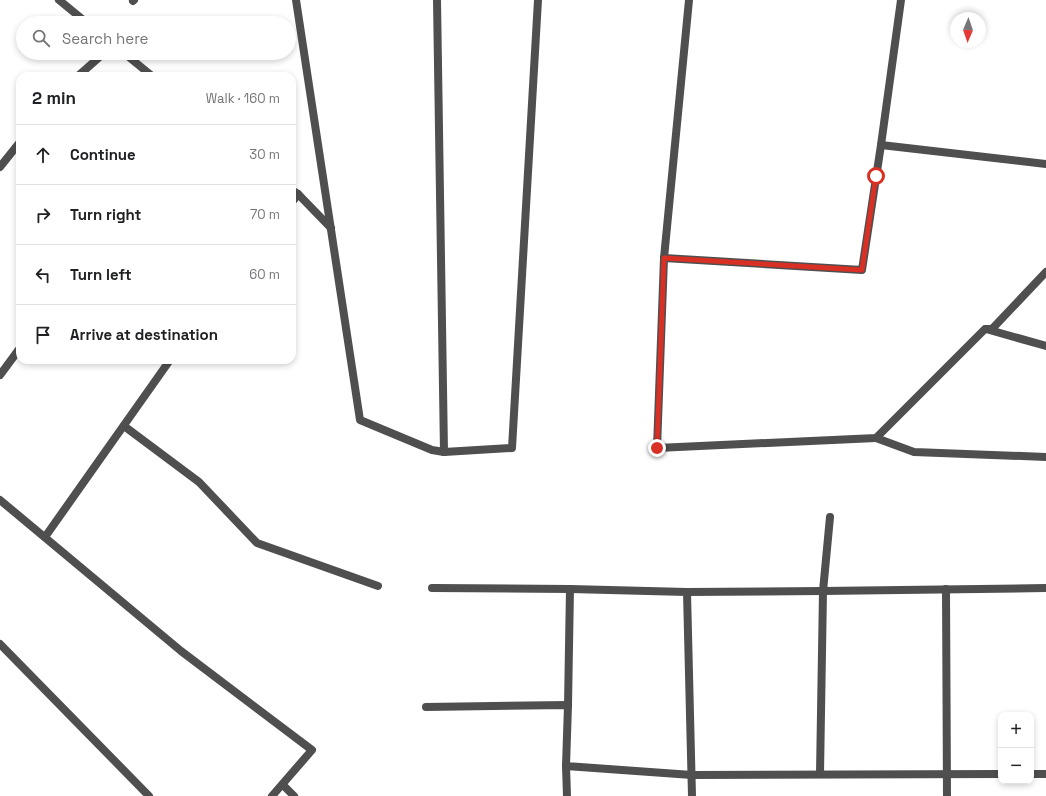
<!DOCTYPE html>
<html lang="en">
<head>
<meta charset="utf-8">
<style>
	body { margin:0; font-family:"Space Grotesk",sans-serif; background:#f6f6f6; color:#202124 }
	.controls { position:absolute; right:12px; bottom:12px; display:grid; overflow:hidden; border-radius:8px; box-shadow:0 2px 6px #0003 }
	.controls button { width:36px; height:36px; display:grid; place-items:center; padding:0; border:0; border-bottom:1px solid #e0e0e0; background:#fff; color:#202124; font:20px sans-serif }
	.compass { position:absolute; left:950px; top:12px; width:36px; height:36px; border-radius:50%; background:#fff; box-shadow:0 2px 6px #0003; rotate:182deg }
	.stop { position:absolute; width:12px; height:12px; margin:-9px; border:3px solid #d93025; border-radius:50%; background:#fff }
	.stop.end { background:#d93025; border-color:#fff; box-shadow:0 1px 4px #0008 }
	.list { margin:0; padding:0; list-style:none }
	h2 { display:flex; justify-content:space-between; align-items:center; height:52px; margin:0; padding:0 16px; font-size:17px }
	h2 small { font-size:13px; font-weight:400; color:#757577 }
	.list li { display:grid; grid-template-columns:26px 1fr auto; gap:12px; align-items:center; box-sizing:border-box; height:60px; padding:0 16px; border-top:1px solid #e0e0e0 }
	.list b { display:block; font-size:15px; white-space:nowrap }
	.list em { font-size:13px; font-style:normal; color:#757577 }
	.icon { flex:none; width:22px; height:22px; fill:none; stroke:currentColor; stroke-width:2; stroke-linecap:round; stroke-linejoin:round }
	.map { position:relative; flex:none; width:1046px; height:796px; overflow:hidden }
	.search { position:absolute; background:#fff; box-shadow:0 2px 6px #0003; left:16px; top:16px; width:280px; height:44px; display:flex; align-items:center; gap:10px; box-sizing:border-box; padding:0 14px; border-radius:22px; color:#757577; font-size:15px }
	.panel { position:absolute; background:#fff; box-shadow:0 2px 6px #0003; left:16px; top:72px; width:280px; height:292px; border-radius:12px }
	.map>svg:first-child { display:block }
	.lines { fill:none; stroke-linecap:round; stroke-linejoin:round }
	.minor { stroke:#4f4f4f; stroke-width:8 }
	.route { stroke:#d93025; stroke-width:5 }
</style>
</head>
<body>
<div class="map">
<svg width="1046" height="796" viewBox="0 0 1046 796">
	<rect width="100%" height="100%" fill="#fff"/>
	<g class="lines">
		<g class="minor">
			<path d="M59,0l28,23"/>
			<path d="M296,0l64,420 72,30 12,2 -7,-452"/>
			<path d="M689,0l-25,258 -7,190 219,-10 109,-109h7l54,-57"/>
			<path d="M133,1l1,-1"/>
			<path d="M124,53l28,23"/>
			<path d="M78,76l26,-23"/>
			<path d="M881,145l20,-145"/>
			<path d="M0,167l20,-25"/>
			<path d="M292,190l6,4 33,34"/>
			<path d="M292,202l6,-8"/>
			<path d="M664,258l198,12 19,-125 165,19"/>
			<path d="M986,329l60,17"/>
			<path d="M0,375l20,-27"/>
			<path d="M124,426l75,56 58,61 121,43"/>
			<path d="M876,438l38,14 132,5"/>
			<path d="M444,452l68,-4 26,-448"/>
			<path d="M0,500l181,151 131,99 -40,46"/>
			<path d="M45,537l125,-177"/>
			<path d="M432,588l138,1 117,3 5,204"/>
			<path d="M946,589l1,207"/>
			<path d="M687,592l136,-1 223,-3"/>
			<path d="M0,644l149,152"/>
			<path d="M568,705l2,-116"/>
			<path d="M426,707l142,-2 -2,61 126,9 309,-1"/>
			<path d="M566,766l1,30"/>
			<path d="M820,774l3,-183 7,-74"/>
			<path d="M1031,774h15"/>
			<path d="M283,785l11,11"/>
		</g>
	</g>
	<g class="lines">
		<path class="route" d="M657,448l7,-190 198,12 14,-94"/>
	</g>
</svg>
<div class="controls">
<button>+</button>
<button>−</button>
</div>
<svg class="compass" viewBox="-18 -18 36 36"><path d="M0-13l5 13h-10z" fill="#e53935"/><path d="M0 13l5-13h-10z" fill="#757577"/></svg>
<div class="stop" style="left:876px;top:176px"></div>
<div class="stop end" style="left:657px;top:448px"></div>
<div class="search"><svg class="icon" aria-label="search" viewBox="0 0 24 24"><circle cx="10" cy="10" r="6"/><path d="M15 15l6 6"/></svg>Search here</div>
<section class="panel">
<h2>2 min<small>Walk · 160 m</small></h2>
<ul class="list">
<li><svg class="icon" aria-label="ahead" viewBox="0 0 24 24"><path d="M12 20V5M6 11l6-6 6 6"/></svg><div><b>Continue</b></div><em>30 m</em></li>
<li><svg class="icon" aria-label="right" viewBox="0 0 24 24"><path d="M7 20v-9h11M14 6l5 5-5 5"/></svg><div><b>Turn right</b></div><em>70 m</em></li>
<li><svg class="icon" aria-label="left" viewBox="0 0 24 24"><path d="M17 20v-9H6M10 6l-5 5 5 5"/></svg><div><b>Turn left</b></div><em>60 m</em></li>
<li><svg class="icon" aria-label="arrive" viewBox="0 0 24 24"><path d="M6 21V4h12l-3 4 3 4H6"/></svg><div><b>Arrive at destination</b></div></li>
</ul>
</section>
</div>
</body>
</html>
